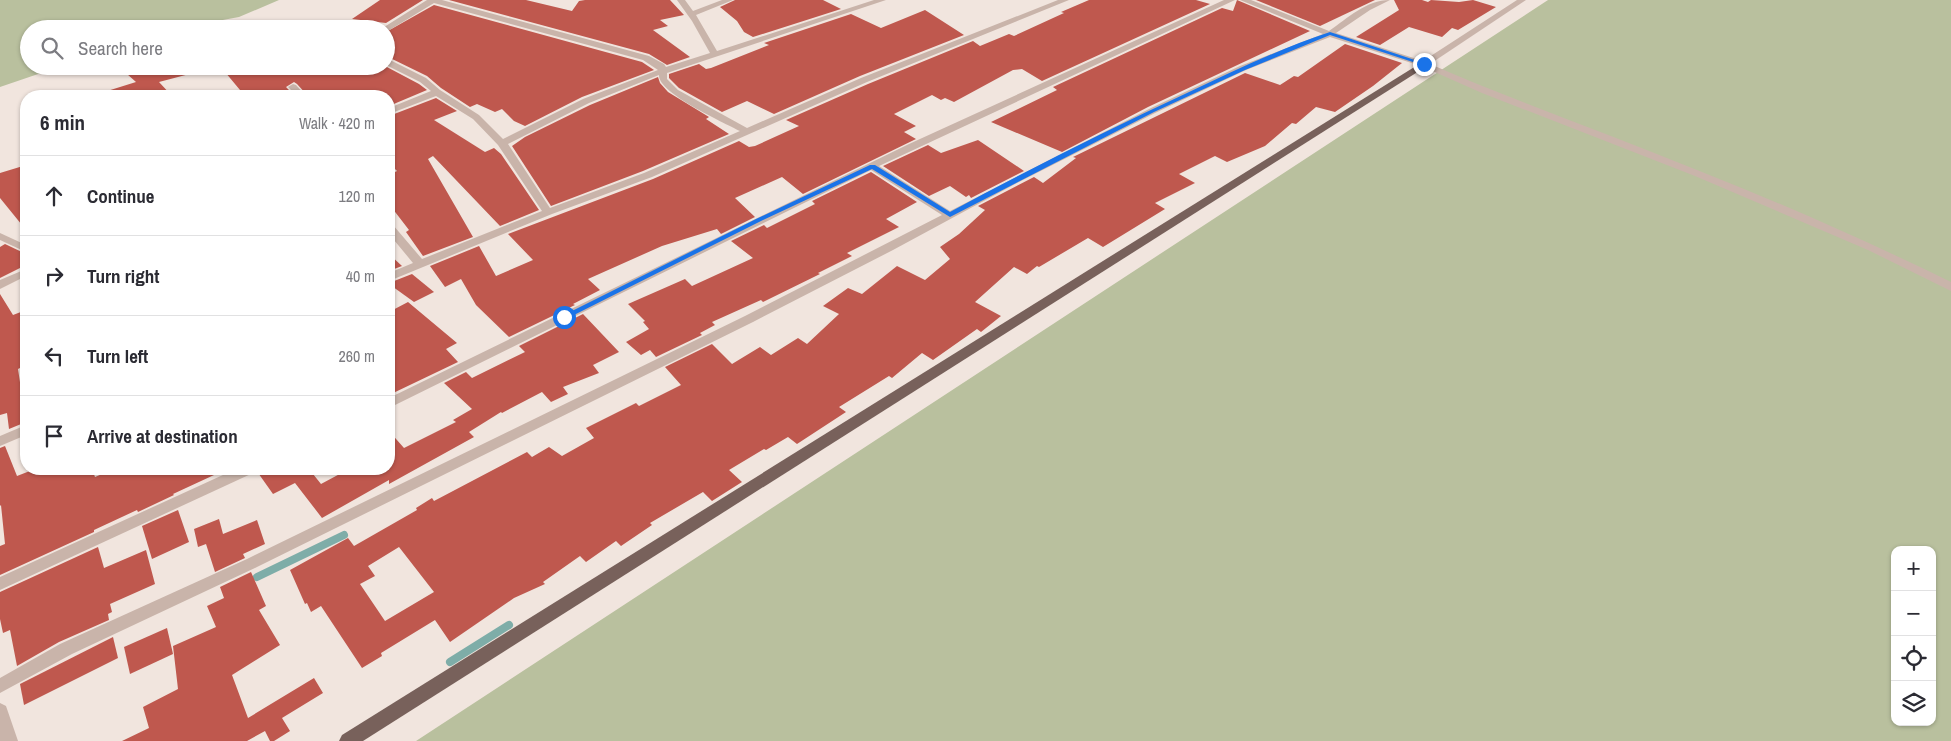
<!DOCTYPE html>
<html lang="en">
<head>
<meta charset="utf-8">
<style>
	body { margin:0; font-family:"Archivo Narrow",sans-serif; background:#f7f7f7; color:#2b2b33 }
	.controls { position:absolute; right:15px; bottom:15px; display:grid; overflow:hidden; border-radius:10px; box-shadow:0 1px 4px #0004 }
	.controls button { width:45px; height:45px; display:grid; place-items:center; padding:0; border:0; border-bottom:1px solid #e1e1e2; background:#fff; color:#2b2b33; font:25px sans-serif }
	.stop { position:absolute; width:15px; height:15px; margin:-11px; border:4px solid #1a73e8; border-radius:50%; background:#fff }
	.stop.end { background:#1a73e8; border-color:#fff; box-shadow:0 1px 5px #0008 }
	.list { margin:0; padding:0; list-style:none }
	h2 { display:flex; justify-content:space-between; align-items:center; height:65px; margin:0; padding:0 20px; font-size:21px }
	h2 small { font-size:16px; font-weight:400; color:#7c7c81 }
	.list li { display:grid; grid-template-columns:32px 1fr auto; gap:15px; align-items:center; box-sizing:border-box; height:80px; padding:0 20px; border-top:1px solid #e1e1e2 }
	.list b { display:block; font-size:19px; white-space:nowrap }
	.list em { font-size:16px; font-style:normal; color:#7c7c81 }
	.icon { flex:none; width:28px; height:28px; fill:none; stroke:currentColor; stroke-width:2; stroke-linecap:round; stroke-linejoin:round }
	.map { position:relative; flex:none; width:1951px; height:741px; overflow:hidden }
	.search { position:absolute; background:#fff; box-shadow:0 1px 4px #0004; left:20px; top:20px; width:375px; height:55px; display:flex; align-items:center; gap:12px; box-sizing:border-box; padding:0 18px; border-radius:28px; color:#7c7c81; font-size:19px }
	.panel { position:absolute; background:#fff; box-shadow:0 1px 4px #0004; left:20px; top:90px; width:375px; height:385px; border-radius:20px }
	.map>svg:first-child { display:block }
	.green { fill:#b9c09e; fill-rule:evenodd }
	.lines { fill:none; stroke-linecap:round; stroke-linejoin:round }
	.stream { stroke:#7eada8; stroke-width:8 }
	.building { fill:#bf584e; fill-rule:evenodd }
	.minor { fill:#c9b4aa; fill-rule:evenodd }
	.major { fill:#78615b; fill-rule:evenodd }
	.route { fill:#1a73e8 }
</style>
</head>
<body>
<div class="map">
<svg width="1951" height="741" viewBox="0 0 1951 741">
	<rect width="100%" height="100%" fill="#f1e5de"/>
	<g class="green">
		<path d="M0,0h279l-40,17 -49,9 -48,-5 -16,8h-97v37h24l-9,6 -44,15z"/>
		<path d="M1548,0h403v741h-1535zM1895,550h37v172h-37z"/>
	</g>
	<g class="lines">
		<g class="stream">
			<path d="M257,577l87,-42"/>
			<path d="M450,662l59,-37"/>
		</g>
	</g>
	<g class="building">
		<path d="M380,0h43l-37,23 -34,-4z"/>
		<path d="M449,0h77l46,11 7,-10 6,-1h85l14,15 -24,5 8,6 -15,4 37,27 -23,8 -18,-11z"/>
		<path d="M735,0h88l18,9 -88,28 -9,-5 -7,-11 -17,-14z"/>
		<path d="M1089,0h107l14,4 -168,77 -20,-12 -9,1 -59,32 -9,-4 -4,2 -9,-5 -38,19 22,12 -12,6 12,7 -113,55 -21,-17 -47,21 20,19 -34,17 -4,-5 -55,17 -74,33 12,11 -27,14 2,1 -66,32 -33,-32 -15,-26 -16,8 -15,-21 49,-20 17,30 37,-16 -25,-26 145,-55 86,-38 10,6 6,-1 44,-20 -13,-6 82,-36 105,-43 7,5 29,-12 5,2 50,-23 -3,-1z"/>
		<path d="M1237,0l73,31 -162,76 -86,45 -71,-30 66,-32 -4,-3 169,-79 11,3z"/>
		<path d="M1256,0h119l-55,26z"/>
		<path d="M1394,0h28l6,2 3,-2 28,2 14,-2 23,7 -38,23 -6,-2 -10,9 -33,-10 -29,18 -24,-8 43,-27z"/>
		<path d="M434,5l208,57 12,8 -72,27 -57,29 -11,-5 -12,-12 -7,3 -18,-8 -7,3 -29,-19 -14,-12 -41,-20v-24z"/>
		<path d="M925,10l39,25 -104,41 -86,38 -27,-13 -25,11 -43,-24 -10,-10v-4l30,-10 7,5 5,-1 58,-23 -5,-2 87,-29 30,14z"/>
		<path d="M1345,44l57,19 -29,23 -38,26 -19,-5 -20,17 -4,-1 -27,23 -38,16 -12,-6 -36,18 16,9 -40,20 10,6 -62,38 -15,-9 -49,29 -2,-1 -10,8 -13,-7 -39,35 26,14 -20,16 -4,-3 -44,31 -11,-7 -30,25 -3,-2 -50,31 7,5 -49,32 -9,-7 -22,13 -2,-1 -35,21 13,12 -30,19 -9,-9 -53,31 2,2 -31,21 -5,-5 -30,21 -6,-6 -37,26 2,2 -31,14 -64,44 -15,-22 -54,33 1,3 -20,12 -41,-62 -10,6 -4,-9 -2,1 -15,-34 58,-32 6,8 63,-36 -1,-2 16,-10 2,3 93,-49 5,5 17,-10 13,9 32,-18 -8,-10 50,-25 3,3 42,-21 -16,-18 47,-23 20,20 28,-17 11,8 27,-17 9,6 32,-30 -16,-8 25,-18 14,6 35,-28 28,14 25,-21 -10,-12 19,-13 26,-24 -7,-4 56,-29 9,6 33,-25 -3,-1 172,-84 35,12 14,-9 4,1zM399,547l35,45 -49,29 -25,-37 15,-8 -7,-10z"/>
		<path d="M118,66h78l1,6 -38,10 13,14h-67l-1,-4 32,-10z"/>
		<path d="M220,66h165l34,18 8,6 -38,16v-10h-81l-11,-12 -3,-2 -8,5 9,9h-50z"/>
		<path d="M658,77l2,6 8,9 41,25 -3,2 23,15 -86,37 -92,35 -39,-60 13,-9 65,-32z"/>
		<path d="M436,98l21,13 -23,9 51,32 9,-4 7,6 38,56 -39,16 -67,-70 -5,3 45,78 -50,19 -17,-24 3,-2 -20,-26v-29l8,-4 -8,-8v-47z"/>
		<path d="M978,140l46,31 -53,27 -2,-3 -3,2 -16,-11 -21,10 -46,-30 45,-21 13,8z"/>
		<path d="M23,166v6l3,-1v59l-26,-32v-25z"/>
		<path d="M871,172l46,30 -31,17 13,8 -52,26 5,3 -34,17 2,1 -57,28 -2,-2 -49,22 3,3 -15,8 2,2 -46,22 -6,-7 -9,5 -15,-13 23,-13 -6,-7 2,-1 -17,-17 57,-25 7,7 61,-28 -22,-17 33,-16 3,3 48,-24 -3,-3z"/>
		<path d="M5,244l21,10v11l-26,13v-31z"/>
		<path d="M389,254l13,12 -13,5z"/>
		<path d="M412,274l22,18 -20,10 -25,-18v-1z"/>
		<path d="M0,294l13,21 13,-5v55l-8,4 8,53 -17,7 -2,-16 -7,2z"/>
		<path d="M408,302l49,41 -11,6 12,13 -69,33v-83z"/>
		<path d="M583,314l36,38 -26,13 6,8 -36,14 5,7 -17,8 -9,-10 -40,21 -1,-1 -32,20 5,5 -85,47v-4l-67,38 -27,-35 -22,11 -17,-24 1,-1h66l-10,5 8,10 28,-15h40v-38l15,17 52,-26 -3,-2 19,-11 -28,-26 22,-11 6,6 53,-26 -6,-6z"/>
		<path d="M5,446l12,30 18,-7h57l3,8 19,-8h113l-54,25 1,1 -36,17 -1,-2 -43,20v2l-94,43v-29l5,-2 -4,-39 -1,1v-58z"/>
		<path d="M178,510l11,32 -37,17 -10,-33z"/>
		<path d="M219,519l4,15 34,-14 8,24 -22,10 2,4 -30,14 -9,-28 -8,3 -4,-18z"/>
		<path d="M98,547l6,21 42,-18 9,34 -45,20 2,8 -4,2 1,6 -50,22 -42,24 -7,-36 -7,3 -3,-14v-27z"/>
		<path d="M251,572l15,34 -7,4 21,35 -48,30 16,43 66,-40 9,15 -41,25 8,13 -16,10h-4l-5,-10 -18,10h-125l27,-13 -6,-21 35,-18 -5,-43 43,-19 -9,-21 17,-8 -4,-11z"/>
		<path d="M167,628l6,26 -43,20 -6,-27z"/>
		<path d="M113,637l5,21 -94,47 -4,-21z"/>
	</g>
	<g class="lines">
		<g class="minor">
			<path d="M427,0h15l207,56 15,8 2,3 44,-14 -18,-32 -15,-21h8l8,11 29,-11h11l-37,15 21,36 157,-51h12l-219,73v6l11,11 69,38 114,-50 197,-78h11l-202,82 -215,95 -100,37 -163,67v-8l24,-10 -24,-29v-10l4,1 29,34 120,-48 -44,-66 -25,-26 -37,-23 -47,18v-6l42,-17 -11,-9 -34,-17v-7l40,20 14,12 39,25 24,24 80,-40 75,-29 -15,-10 -209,-57 -46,28 -7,-2zM659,75c-1,18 64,47 81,56l-96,42 -94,35 -42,-64 81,-41z"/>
			<path d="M1224,0h11l-356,166 71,45 199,-102 91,-43 83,-32 -83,-34h11l78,31c19,-13 37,-31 61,-31l-20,10 -34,23 87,28 94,-61h9l-96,64c90,39 181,71 272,108 84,33 167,70 249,110v9l-83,-41 -173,-74 -213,-83 -61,-27 -91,-29 -84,33 -91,43 -138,70 -124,67 -140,72 -496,245 -185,87 -72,39v-15l60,-34 187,-85 498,-243 197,-101 -71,-45 -482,238v-10l520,-254z"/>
			<path d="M293,84l3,1 10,11h-9l-9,-9z"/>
			<path d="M0,233l26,12v7l-26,-12z"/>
			<path d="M26,269v7l-26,13v-9z"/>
			<path d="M26,425v10l-26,11v-10z"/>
			<path d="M236,469h19l-2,4 -253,117v-13z"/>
			<path d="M0,703l6,3 12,35h-18z"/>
		</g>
		<path class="major" d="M1424,61l4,3 -1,2 -1064,675h-24l3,-6z"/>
	</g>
	<path class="route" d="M1330,32l97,32 -5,1 -92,-30 -85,35 -91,42 -204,105 -78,-48 -111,52 -195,98 -6,-2 196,-98 114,-54h5l75,47c78,-42 157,-82 237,-119 47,-22 94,-45 143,-61z"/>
</svg>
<div class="controls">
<button>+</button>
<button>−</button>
<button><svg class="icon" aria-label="locate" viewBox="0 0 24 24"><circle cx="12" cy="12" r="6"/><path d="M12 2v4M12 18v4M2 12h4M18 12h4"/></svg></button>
<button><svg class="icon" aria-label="layers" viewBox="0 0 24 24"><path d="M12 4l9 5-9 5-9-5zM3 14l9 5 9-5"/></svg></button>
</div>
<div class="stop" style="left:564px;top:317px"></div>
<div class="stop end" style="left:1424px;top:64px"></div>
<div class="search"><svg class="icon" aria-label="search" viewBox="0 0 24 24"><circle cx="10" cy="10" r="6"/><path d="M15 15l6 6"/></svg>Search here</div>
<section class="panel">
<h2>6 min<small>Walk · 420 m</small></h2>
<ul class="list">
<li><svg class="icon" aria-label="ahead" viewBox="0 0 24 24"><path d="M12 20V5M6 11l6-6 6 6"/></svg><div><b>Continue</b></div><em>120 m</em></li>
<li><svg class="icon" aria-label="right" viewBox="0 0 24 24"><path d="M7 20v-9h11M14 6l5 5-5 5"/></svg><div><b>Turn right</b></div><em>40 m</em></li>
<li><svg class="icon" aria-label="left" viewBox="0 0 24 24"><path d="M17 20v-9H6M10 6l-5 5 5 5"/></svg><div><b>Turn left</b></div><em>260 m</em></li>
<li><svg class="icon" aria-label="arrive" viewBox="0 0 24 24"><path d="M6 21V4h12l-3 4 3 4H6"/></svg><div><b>Arrive at destination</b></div></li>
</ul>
</section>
</div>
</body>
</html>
